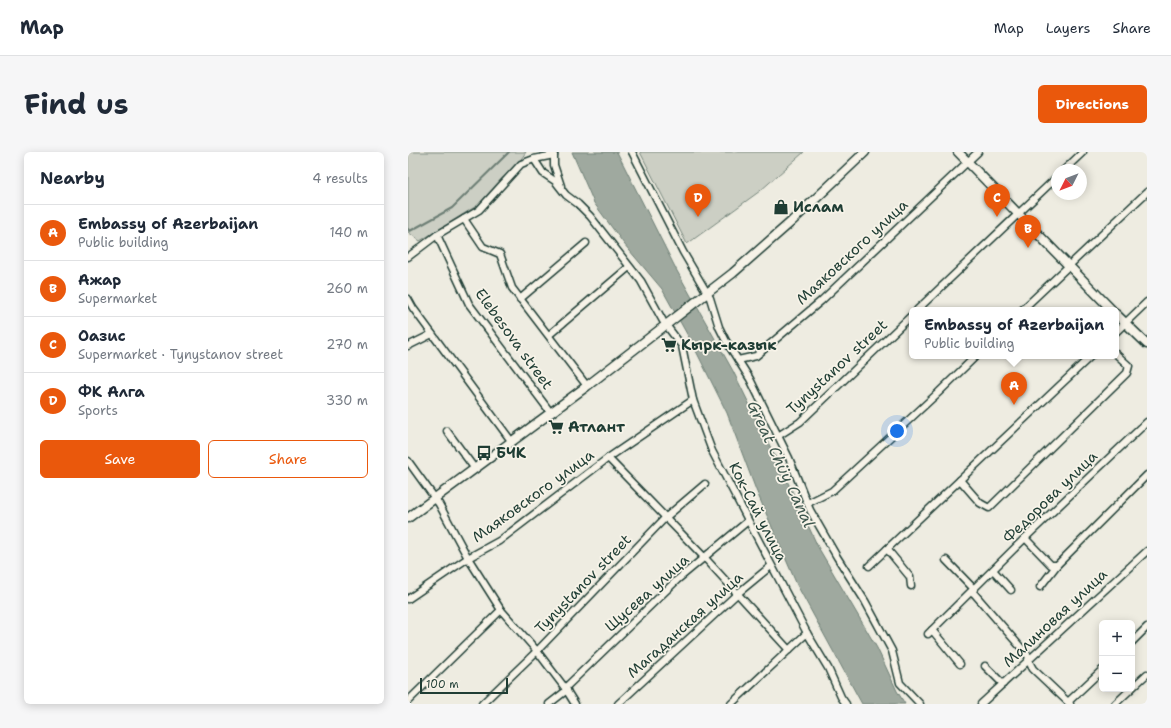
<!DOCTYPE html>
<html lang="en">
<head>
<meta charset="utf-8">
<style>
	body { margin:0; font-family:"Shantell Sans",sans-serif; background:#f6f6f7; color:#1f2937 }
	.controls { position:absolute; right:12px; bottom:12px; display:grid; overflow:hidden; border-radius:6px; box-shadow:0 2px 10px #0003 }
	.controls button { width:36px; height:36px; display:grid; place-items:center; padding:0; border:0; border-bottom:1px solid #e0e1e3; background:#fff; color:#1f2937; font:20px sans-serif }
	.compass { position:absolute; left:643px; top:12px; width:36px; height:36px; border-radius:50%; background:#fff; box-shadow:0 2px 10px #0003; rotate:228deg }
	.scale { position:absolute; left:12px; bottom:10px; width:88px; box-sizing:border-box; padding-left:4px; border:2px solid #1f3d34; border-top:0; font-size:11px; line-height:14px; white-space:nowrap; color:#1f3d34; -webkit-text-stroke:3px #f7f3e8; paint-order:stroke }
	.you { position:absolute; left:489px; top:279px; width:14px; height:14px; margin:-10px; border:3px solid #fff; border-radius:50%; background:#1a73e8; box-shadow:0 0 0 6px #1a73e833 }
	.badge { display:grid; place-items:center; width:26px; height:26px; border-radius:50%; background:#ea580c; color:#fff; font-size:13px; font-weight:700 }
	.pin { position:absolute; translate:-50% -33px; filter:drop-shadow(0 1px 2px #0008) }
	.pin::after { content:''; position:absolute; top:21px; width:14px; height:12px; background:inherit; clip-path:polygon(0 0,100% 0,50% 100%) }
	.popup { position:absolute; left:501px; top:155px; width:210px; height:52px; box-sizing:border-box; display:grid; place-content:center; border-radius:6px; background:#fff; filter:drop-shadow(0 1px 3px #0005); font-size:13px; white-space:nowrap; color:#747a83 }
	.popup b { font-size:15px; color:#1f2937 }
	.popup::after { content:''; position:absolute; left:50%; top:100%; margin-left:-8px; border:8px solid transparent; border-top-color:#fff }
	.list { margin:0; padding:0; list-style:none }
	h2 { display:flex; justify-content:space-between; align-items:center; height:52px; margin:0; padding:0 16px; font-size:17px }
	h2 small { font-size:13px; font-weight:400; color:#747a83 }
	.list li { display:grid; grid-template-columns:26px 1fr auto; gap:12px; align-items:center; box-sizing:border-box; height:56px; padding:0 16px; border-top:1px solid #e0e1e3 }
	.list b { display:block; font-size:15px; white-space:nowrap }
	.list p { margin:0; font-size:13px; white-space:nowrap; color:#747a83 }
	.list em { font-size:13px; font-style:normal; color:#747a83 }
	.actions { display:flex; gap:8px; padding:12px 16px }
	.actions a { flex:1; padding:9px 0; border:1px solid #ea580c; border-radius:6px; text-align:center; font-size:14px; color:#ea580c }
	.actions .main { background:#ea580c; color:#fff }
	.map { position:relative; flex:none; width:739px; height:552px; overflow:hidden; border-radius:6px }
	header { display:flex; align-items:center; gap:24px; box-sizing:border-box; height:56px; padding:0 20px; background:#fff; border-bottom:1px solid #e0e1e3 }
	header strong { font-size:19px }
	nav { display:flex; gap:22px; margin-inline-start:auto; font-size:14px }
	.intro { display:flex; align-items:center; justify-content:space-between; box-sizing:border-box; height:96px; padding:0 24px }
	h1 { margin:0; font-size:28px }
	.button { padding:10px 18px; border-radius:6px; background:#ea580c; color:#fff; font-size:14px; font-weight:700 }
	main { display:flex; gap:24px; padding:0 24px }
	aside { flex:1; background:#fff; border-radius:6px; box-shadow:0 2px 10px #0003 }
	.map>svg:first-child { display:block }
	.green { fill:#cccfc4; stroke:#76867c }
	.water { fill:#9fa99f; stroke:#6c7e74 }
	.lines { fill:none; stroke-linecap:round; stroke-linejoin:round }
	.stream { stroke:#6c7e74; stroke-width:2 }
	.minor-casing { stroke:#1f3d34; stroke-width:9 }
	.major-casing { stroke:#1f3d34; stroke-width:11 }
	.minor { stroke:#f7f3e8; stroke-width:6 }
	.major { stroke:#f7f3e8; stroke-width:8 }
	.labels { text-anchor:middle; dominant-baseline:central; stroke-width:3.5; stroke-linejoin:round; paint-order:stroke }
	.poi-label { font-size:15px; font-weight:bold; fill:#1f3d34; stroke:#f7f3e8; text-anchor:start }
	.street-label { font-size:15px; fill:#1f3d34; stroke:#f7f3e8 }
	.water-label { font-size:16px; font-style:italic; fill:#3f584f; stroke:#f7f3e8 }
</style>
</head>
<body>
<header>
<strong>Map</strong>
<nav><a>Map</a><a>Layers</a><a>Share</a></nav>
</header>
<div class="intro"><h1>Find us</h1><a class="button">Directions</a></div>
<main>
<aside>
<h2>Nearby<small>4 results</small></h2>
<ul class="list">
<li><span class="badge">A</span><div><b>Embassy of Azerbaijan</b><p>Public building</p></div><em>140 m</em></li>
<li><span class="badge">B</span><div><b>Ажар</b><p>Supermarket</p></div><em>260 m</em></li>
<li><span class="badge">C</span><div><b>Оазис</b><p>Supermarket · Tynystanov street</p></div><em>270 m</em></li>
<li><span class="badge">D</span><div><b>ФК Алга</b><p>Sports</p></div><em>330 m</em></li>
</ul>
<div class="actions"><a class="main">Save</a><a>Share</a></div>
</aside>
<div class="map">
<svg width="739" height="552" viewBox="0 0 739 552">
	<rect width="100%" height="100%" fill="#eeece1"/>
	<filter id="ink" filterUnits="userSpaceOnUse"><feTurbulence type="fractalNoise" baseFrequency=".025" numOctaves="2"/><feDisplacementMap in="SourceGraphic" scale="8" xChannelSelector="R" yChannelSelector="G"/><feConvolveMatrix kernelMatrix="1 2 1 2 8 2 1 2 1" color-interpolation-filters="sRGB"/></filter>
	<g filter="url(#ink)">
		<g class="green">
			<path d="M0,0h118l-9,13 -15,13 -24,27 -58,36 -12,-9z"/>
			<path d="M232,0h164l-44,39 -73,53z"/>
		</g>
		<path class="water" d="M164,0h45l60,119 56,100 62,126 23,50 59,101 20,43 8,13h-43l-65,-119 -41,-95 -29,-77 -34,-68 -31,-56 -38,-45 -30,-41z"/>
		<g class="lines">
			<path class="stream" d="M0,77l2,2 42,-23 57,-56"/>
			<defs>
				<g id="minor">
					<path d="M224,0l51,100 27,46 9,29 7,14 24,38 39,79 21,52 27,47 28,44 27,50 8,32 20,21"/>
					<path d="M146,3v10l7,21"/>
					<path d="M126,7l9,14 12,8 11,14 12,9 12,12 51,65 22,40 19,25 11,54 19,51 95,182 21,35 13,29 5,7"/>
					<path d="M656,18l19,-18"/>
					<path d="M56,67l19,28 17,7 12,34 75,98"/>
					<path d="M29,83l32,69 82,109"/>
					<path d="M0,105l29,-22 42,-25 42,-46 13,-5 20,-4v-3"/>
					<path d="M0,147l5,9 99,134"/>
					<path d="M112,147l66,-56"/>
					<path d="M509,158l140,-133"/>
					<path d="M614,158l125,-118"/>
					<path d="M708,180l31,-30"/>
					<path d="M141,183l80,-68"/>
					<path d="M0,194l24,-12"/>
					<path d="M330,208l18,-4 65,-55 157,-149"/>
					<path d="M39,279l28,38"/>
					<path d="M370,284l22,-14 112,-107"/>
					<path d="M200,306l97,100 84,92"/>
					<path d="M0,309l31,43 29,54 33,52 36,41 28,37 10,16"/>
					<path d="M552,328l20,23 9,5 138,-135 2,-7 -13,-12"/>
					<path d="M400,351l24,-12 106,-98 38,-37"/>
					<path d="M617,386l26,27h6l90,-90"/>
					<path d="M479,397l23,28 1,9"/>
					<path d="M538,408l28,29"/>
					<path d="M461,414l222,-210"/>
					<path d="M585,418l18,20"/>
					<path d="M632,435l17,-22"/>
					<path d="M564,439l58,67"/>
					<path d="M0,447l60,-41 31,-17 109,-83 85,-58"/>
					<path d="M524,478l28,34"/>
					<path d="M520,482l97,-96 122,-116"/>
					<path d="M724,490l15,-15"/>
					<path d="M620,508l5,9 37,35"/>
					<path d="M577,514l18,18"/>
					<path d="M157,536l112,-108 71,-59"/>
					<path d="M724,536l15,-14"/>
					<path d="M0,549l93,-91"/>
					<path d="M660,550l34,-32"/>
					<path d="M74,552l55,-53 128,-133 40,-34"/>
					<path d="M141,552l18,-14"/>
					<path d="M210,552l119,-110 34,-28"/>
					<path d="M323,552l76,-71"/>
					<path d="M573,552l166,-153"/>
					<path d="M707,552l16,-15"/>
				</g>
				<g id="major">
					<path d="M550,0l154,158"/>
					<path d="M708,162l31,30"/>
					<path d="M0,366l179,-132 146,-113 58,-51 74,-70"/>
				</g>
			</defs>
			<use href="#minor" class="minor-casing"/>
			<use href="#major" class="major-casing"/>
			<use href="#minor" class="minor"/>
			<use href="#major" class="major"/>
		</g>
	</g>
	<defs>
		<symbol id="shop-bare" viewBox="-9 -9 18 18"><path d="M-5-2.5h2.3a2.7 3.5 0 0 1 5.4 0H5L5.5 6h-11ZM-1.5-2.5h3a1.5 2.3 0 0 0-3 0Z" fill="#1f3d34" stroke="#f7f3e8" stroke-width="2.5" paint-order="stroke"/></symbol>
		<symbol id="supermarket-bare" viewBox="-9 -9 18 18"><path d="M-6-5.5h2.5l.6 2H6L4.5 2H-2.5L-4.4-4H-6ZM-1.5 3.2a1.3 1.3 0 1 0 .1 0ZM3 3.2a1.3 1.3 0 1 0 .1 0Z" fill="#1f3d34" stroke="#f7f3e8" stroke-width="2.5" paint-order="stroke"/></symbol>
		<symbol id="bus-bare" viewBox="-9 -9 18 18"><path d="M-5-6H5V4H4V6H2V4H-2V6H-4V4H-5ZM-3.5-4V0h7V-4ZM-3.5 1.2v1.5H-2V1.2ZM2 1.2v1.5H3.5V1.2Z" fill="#1f3d34" stroke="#f7f3e8" stroke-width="2.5" paint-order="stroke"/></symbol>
	</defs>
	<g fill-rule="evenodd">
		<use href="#shop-bare" x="362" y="44" width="22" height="22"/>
		<use href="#supermarket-bare" x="250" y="182" width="22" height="22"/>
		<use href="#supermarket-bare" x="137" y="264" width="22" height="22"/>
		<use href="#bus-bare" x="65" y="290" width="22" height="22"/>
	</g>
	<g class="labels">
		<g class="poi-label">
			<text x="385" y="55">Ислам</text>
			<text x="273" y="193">Кырк-казык</text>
			<text x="160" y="275">Атлант</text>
			<text x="88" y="301">БЧК</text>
		</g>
		<g class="street-label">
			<text transform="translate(444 100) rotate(-43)">Маяковского улица</text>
			<text transform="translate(106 187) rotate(54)">Elebesova street</text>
			<text transform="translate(429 215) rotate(-43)">Tynystanov street</text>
			<text transform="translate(125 344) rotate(-36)">Маяковского улица</text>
			<text transform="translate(642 345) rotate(-44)">Федорова улица</text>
			<text transform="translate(350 360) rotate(63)">Кок-Сай улица</text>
			<text transform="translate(175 432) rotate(-46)">Tynystanov street</text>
			<text transform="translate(239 441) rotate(-42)">Щусева улица</text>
			<text transform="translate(647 466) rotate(-43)">Малиновая улица</text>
			<text transform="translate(277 473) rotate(-42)">Магаданская улица</text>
		</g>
		<g class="water-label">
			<text transform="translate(373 312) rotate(65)">Great Chüy Canal</text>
		</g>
	</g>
</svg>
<div class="controls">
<button>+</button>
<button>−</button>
</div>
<svg class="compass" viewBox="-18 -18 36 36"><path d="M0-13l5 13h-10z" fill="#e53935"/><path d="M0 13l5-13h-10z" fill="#747a83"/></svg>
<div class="scale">100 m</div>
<div class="you"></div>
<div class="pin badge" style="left:606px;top:253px">A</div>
<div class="popup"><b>Embassy of Azerbaijan</b>Public building</div>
<div class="pin badge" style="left:620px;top:96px">B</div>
<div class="pin badge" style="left:589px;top:65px">C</div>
<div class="pin badge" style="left:290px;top:65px">D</div>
</div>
</main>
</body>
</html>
